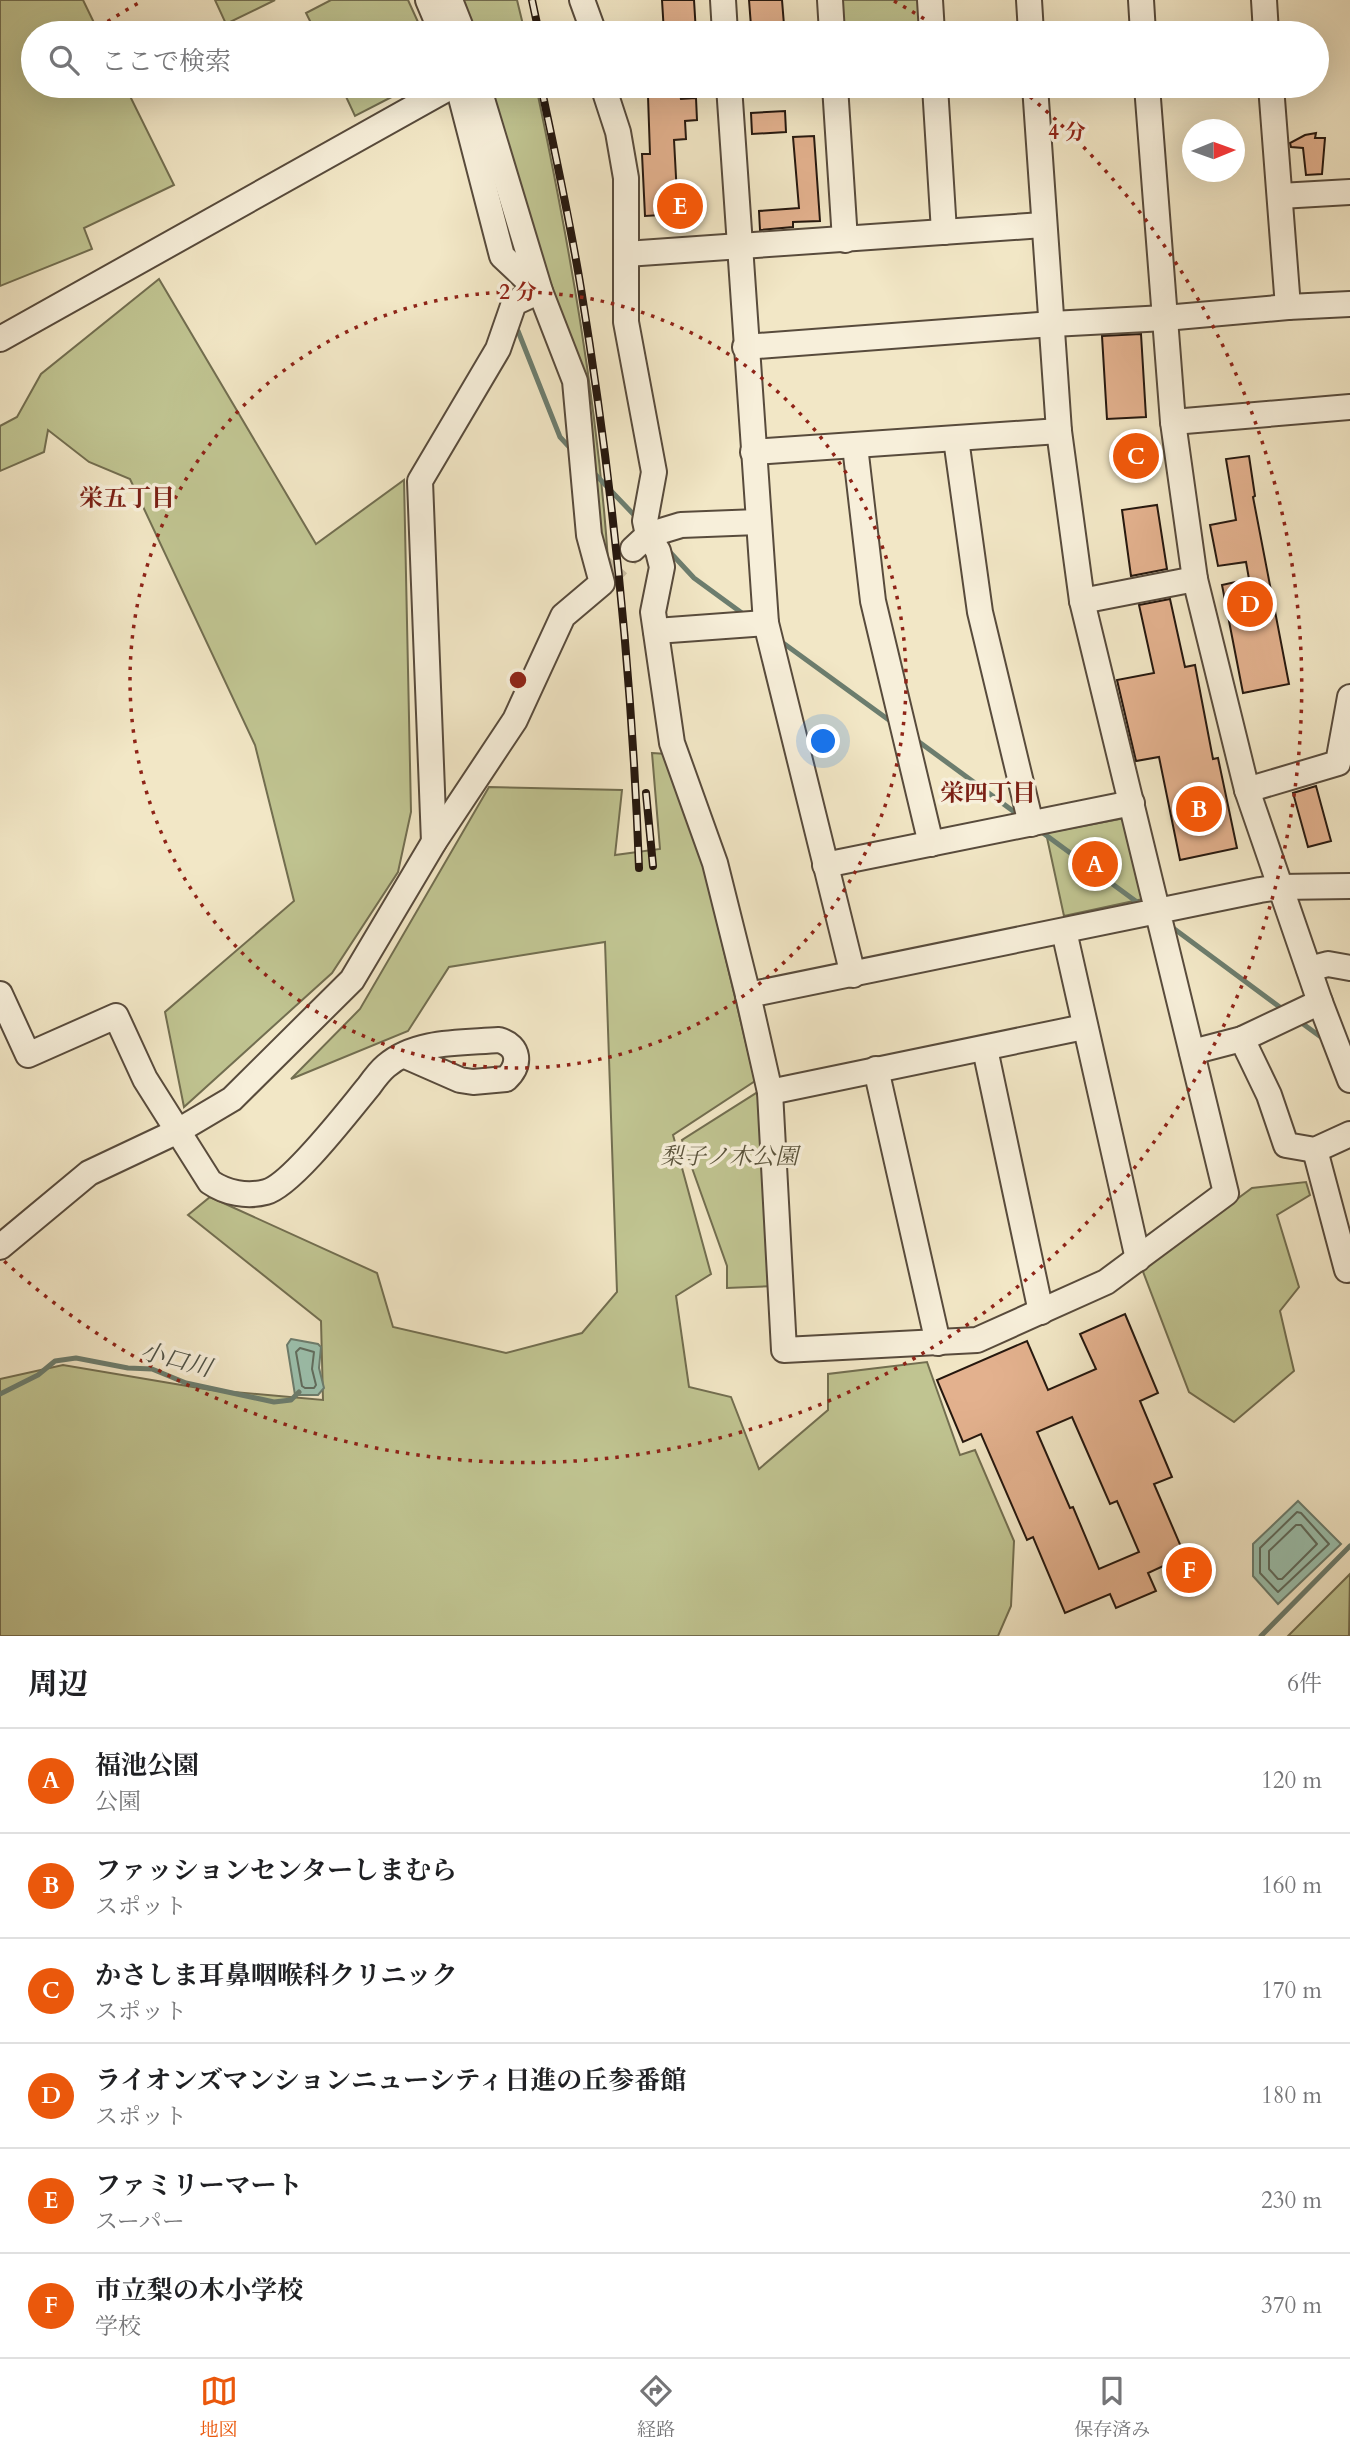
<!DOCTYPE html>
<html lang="ja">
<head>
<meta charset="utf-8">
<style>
	body { margin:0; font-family:Cardo,"Noto Serif JP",serif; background:#f6f6f6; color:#202124 }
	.compass { position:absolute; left:1182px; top:119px; width:63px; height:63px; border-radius:50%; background:#fff; box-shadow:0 7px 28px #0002; rotate:89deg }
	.you { position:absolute; left:824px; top:742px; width:24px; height:24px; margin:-18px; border:5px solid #fff; border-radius:50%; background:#1a73e8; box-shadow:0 0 0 10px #1a73e833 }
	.badge { display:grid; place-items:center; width:46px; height:46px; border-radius:50%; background:#ea580c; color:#fff; font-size:23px; font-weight:700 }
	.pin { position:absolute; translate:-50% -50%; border:4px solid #fff; box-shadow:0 2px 7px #0006 }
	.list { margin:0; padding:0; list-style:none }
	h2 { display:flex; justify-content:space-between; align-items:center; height:91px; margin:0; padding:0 28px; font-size:30px }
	h2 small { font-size:23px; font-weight:400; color:#757577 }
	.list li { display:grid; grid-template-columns:46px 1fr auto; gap:21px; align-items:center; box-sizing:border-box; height:105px; padding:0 28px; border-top:2px solid #e0e0e0 }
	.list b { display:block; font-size:26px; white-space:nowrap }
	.list p { margin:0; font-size:23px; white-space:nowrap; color:#757577 }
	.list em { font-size:23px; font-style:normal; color:#757577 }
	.icon { flex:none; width:38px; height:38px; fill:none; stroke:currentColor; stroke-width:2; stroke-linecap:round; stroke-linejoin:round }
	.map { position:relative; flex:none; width:1350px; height:1636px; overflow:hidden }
	.search { position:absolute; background:#fff; box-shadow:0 7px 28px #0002; left:21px; right:21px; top:21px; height:77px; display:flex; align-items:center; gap:18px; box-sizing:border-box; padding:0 24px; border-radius:38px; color:#757577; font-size:26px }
	.sheet { height:721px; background:#fff }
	nav { display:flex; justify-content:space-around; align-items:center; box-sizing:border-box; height:98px; border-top:2px solid #e0e0e0; background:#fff; font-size:19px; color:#757577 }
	nav a { display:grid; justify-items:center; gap:4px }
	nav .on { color:#ea580c }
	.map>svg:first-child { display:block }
	.green { fill:#c0c491; stroke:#726e50; stroke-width:2 }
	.water { fill:#9cc1ae; stroke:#6c7d6e; stroke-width:2 }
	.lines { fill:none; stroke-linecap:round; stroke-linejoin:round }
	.shore { stroke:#606c5e; stroke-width:2 }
	.stream { stroke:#6c7d6e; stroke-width:5 }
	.building { fill:#e3b18e; stroke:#25170e; stroke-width:2; fill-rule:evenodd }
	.minor-tunnel { stroke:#c9bda1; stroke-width:24; stroke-dasharray:24 12; stroke-linecap:butt }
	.minor-casing { stroke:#584b3c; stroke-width:28 }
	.minor { stroke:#f7efda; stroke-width:24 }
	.rail-casing { stroke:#25170e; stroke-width:8 }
	.rail { stroke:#f7efda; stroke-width:5; stroke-dasharray:16; stroke-linecap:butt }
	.ring { fill:none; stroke:#8f2418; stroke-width:3.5; stroke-dasharray:3.5 7 }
	.labels { text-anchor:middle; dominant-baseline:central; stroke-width:7; stroke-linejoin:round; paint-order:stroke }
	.park-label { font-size:23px; font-style:italic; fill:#5b543c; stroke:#f7efda }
	.neighbourhood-label { font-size:24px; font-weight:bold; fill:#7a1f14; stroke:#f7efda }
	.water-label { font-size:24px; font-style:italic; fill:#4f5246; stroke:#f7efda }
	.centre { fill:#8f2418; stroke:#f7efda; stroke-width:3.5 }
	.ring-label { font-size:21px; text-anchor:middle; font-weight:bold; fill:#8f2418; stroke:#f7efda; stroke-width:7; stroke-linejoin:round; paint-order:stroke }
</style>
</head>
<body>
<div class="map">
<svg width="1350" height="1636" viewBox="0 0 1350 1636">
	<rect width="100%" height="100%" fill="#f2e7c6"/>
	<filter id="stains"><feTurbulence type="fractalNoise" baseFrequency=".00286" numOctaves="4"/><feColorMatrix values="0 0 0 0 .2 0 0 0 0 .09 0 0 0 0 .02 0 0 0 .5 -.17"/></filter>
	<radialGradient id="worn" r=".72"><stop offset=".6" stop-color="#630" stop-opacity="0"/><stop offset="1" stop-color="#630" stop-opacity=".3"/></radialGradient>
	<g class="green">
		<path d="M0,0h83l16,33h-66v53h92l49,99 -90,43 8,21 -92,37z"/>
		<path d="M215,0h60l-49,24z"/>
		<path d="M331,0h77l15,33h-107l-10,-20z"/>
		<path d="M457,0h60l8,33h-57z"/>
		<path d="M836,0h86l2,33h-86z"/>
		<path d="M341,86h72l-58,30z"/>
		<path d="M484,86h52c33,157 61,314 72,474l-15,-27 -13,-153z"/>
		<path d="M159,279l157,265 88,-64 7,332 -13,60 -66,101 -148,134 -19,-95 129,-111 -39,-156 -125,-266 -41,-17 -41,-32 -4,22 -44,19v-45l17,-9 24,-43z"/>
		<path d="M652,753l15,1 35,105 53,222 -82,54 38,139 -35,22 13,91 42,10 28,72 69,-59v-36l99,-12 33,93 15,-5 39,91 -3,65 -13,30h-998v-257l63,-14 148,25 112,10 -2,-79 -133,-106 22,-18 167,76 16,54 113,26 76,-20 35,-41 -12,-350 -156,25 -41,64 -117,48 69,-70 129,-222 133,3 -7,65 45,-6z"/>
		<path d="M1125,818l18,81 -79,17 -18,-83z"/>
		<path d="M764,1088l11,198 -48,2v-22l-45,-126z"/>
		<path d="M1306,1182l4,13 -33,20 22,72 -19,24 14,60 -60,51 -45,-30 -47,-123 110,-81z"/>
		<path d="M1350,1574l-1,62h-61z"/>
	</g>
	<g class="water">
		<path d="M291,1339l27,5 3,3 -2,21 5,20 -6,7h-23l-8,-50z"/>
		<path d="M1298,1501l43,43 -63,60 -25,-28v-32z"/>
	</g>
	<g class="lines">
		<g class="shore">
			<path d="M300,1348l14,4 -2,17 4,16 -2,3h-9l-3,-2 -6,-34z"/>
			<path d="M1297,1512l4,1 28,31 -51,48 -18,-19v-25z"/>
			<path d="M1296,1525h5l16,19 -35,35h-4l-9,-10v-18z"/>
		</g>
		<g class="stream">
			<path d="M518,331l42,106 12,13"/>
			<path d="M593,472l44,46"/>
			<path d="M668,550l26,28 52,38"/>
			<path d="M779,640l114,83"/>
			<path d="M915,739l105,77"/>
			<path d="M1039,830l102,75"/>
			<path d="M1169,925l116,86"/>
			<path d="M1299,1021l26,19"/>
			<path d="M0,1394l38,-19 17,-14 21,-3 52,10 24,1 34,14 88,19 17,-2 8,-8"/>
			<path d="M1261,1636l89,-90"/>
		</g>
	</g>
	<g class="building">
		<path d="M662,0h32l2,33h-32z"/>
		<path d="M749,0h33l2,25 -33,1z"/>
		<path d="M680,95l1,4 15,-1 1,22 -12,1 1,18 -12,1 4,74 -33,2 -3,-62h8l-2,-58z"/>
		<path d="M785,111l1,21 -34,2 -1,-21z"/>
		<path d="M1316,133l-1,5h10l-3,36 -16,1 -3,-27 -12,-1 -1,-4 15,-8z"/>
		<path d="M814,136l6,85 -27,1v5l-33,3 -1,-19 40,-3 -6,-71z"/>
		<path d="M1141,334l5,83 -39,2 -5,-83z"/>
		<path d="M1153,442l4,23 -37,6 -4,-23z"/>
		<path d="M1249,456l6,40 -2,1 36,187 -46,9 -21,-108 27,-6 -3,-17 -28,4 -8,-41 26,-5 -10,-61z"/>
		<path d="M1157,505l10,64 -36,7 -9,-66z"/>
		<path d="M1170,599l15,68 10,-2 18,94 5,-1 19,90 -57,12 -21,-103 -23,4 -19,-81 37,-7 -15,-68z"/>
		<path d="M1316,786l15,55 -23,6 -15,-54z"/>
		<path d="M1125,1314l33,79 -18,8 32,76 -18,7 31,72 -37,17 8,18 -40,17 -6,-14 -45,19 -32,-76 -6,3 -46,-106 -18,8 -26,-62 90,-39 21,49 48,-21 -16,-35zM1072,1417l38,87 7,-3 22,51 -40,17 -26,-62 -3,1 -33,-76z"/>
	</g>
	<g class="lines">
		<path class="minor-tunnel" d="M602,583l31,-34"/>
		<defs>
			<g id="minor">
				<path d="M428,0l14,33"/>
				<path d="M450,0l13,33"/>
				<path d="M582,0l12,33"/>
				<path d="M723,0l2,33"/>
				<path d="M830,0l2,33"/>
				<path d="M930,0l2,33"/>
				<path d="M1029,0l2,33"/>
				<path d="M1141,0l2,33"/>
				<path d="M1264,0l2,33"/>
				<path d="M458,86l44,170 37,35"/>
				<path d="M603,86l15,46 8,46v144l28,150 -9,49 3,14 -15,14"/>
				<path d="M729,86l37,537 87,352"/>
				<path d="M835,86l10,154"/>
				<path d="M935,86l9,146"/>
				<path d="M1035,86l24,345 23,170 144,592 -120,89 -129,58 -193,10 -14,-258 -22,-97 512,-105 20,-3 70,-1"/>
				<path d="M1147,86l26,336 22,157 52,211 73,212 30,78"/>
				<path d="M1271,86l17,221"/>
				<path d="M1280,196l70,-4"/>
				<path d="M626,254l417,-29"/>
				<path d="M0,339l452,-253"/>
				<path d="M745,347l307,-23 113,-6 123,-11 62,-3"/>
				<path d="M1173,422l177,-15"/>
				<path d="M956,439l24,173 51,212"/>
				<path d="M855,446l18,155 58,243"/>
				<path d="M753,452l306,-21"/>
				<path d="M1082,601l113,-22"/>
				<path d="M656,631l110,-8"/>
				<path d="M1247,790l91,-27 12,-66"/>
				<path d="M434,842l-14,-361 78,-132 16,-46 26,-12"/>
				<path d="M825,865l307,-62"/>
				<path d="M1064,931l74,328"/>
				<path d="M1309,969l19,-5 22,4"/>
				<path d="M0,994l28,61 88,-39 29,63 65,103c16,11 37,15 56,10 26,-7 83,-82 103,-106 5,-7 11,-15 17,-20 30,-26 76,-23 113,-26 21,6 22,25 7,39l-33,3 -13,-2 -57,-25"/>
				<path d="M748,995l-33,-132 -43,-120 -19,-131 9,-45 -4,-16 -10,-16 33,-10 77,-3"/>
				<path d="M1242,1039l27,56 17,50 29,5 35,-16"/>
				<path d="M985,1049l56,263"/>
				<path d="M1192,1052l50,-13 78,-37"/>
				<path d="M876,1069l62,274"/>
				<path d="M770,1092l314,-65"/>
				<path d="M1315,1150l32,120 3,-2"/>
				<path d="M0,1247l89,-74 89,-42 54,-32 120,-119 82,-138 81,-122 48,-104 39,-33 -13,-48 -14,-154 -35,-90 -62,-205"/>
			</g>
		</defs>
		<use href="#minor" class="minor-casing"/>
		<use href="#minor" class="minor"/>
		<defs>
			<g id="rail">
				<path d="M532,0l7,33"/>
				<path d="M541,86c14,67 29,135 40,203 31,191 51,385 58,579"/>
				<path d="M646,793l7,73"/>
			</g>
		</defs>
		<use href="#rail" class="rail-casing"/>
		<use href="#rail" class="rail"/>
	</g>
	<g class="ring">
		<circle cx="518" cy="680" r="388"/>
		<path d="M90 33A776 776 0 0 1 142 1M894 1A776 776 0 0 1 946 33M1022 90A776 776 0 1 1 4 1261"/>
	</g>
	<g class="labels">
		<g class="park-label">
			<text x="729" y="1156">梨子ノ木公園</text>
		</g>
		<g class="neighbourhood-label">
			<text x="127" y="498">栄五丁目</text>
			<text x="988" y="793">栄四丁目</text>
		</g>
		<g class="water-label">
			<text transform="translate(176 1360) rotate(15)">小口川</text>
		</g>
	</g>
	<circle cx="518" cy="680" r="10" class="centre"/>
	<g class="ring-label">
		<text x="1067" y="139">4 分</text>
		<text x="518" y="299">2 分</text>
	</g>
	<rect width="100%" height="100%" filter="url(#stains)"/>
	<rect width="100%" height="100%" fill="url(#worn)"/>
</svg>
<svg class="compass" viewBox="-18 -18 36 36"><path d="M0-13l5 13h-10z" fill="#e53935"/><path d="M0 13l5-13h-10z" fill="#757577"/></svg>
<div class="you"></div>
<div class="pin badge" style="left:1095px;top:864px">A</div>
<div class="pin badge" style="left:1199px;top:809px">B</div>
<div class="pin badge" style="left:1136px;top:456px">C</div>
<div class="pin badge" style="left:1250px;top:604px">D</div>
<div class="pin badge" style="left:680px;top:206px">E</div>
<div class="pin badge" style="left:1189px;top:1570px">F</div>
<div class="search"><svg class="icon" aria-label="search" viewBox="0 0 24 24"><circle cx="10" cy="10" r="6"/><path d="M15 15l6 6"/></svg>ここで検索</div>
</div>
<section class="sheet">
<h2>周辺<small>6件</small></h2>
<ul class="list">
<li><span class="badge">A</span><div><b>福池公園</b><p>公園</p></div><em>120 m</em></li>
<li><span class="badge">B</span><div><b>ファッションセンターしまむら</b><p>スポット</p></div><em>160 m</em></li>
<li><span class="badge">C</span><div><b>かさしま耳鼻咽喉科クリニック</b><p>スポット</p></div><em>170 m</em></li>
<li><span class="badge">D</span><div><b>ライオンズマンションニューシティ日進の丘参番館</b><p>スポット</p></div><em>180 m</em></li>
<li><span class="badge">E</span><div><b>ファミリーマート</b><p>スーパー</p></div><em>230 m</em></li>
<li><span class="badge">F</span><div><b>市立梨の木小学校</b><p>学校</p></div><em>370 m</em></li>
</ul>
</section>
<nav>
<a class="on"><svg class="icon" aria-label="map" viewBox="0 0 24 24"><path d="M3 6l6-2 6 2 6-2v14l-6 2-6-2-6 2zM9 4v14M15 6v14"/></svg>地図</a>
<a><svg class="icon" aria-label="directions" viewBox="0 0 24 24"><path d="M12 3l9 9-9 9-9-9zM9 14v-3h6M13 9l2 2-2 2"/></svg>経路</a>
<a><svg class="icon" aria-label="saved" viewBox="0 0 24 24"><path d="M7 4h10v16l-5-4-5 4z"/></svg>保存済み</a>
</nav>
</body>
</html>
